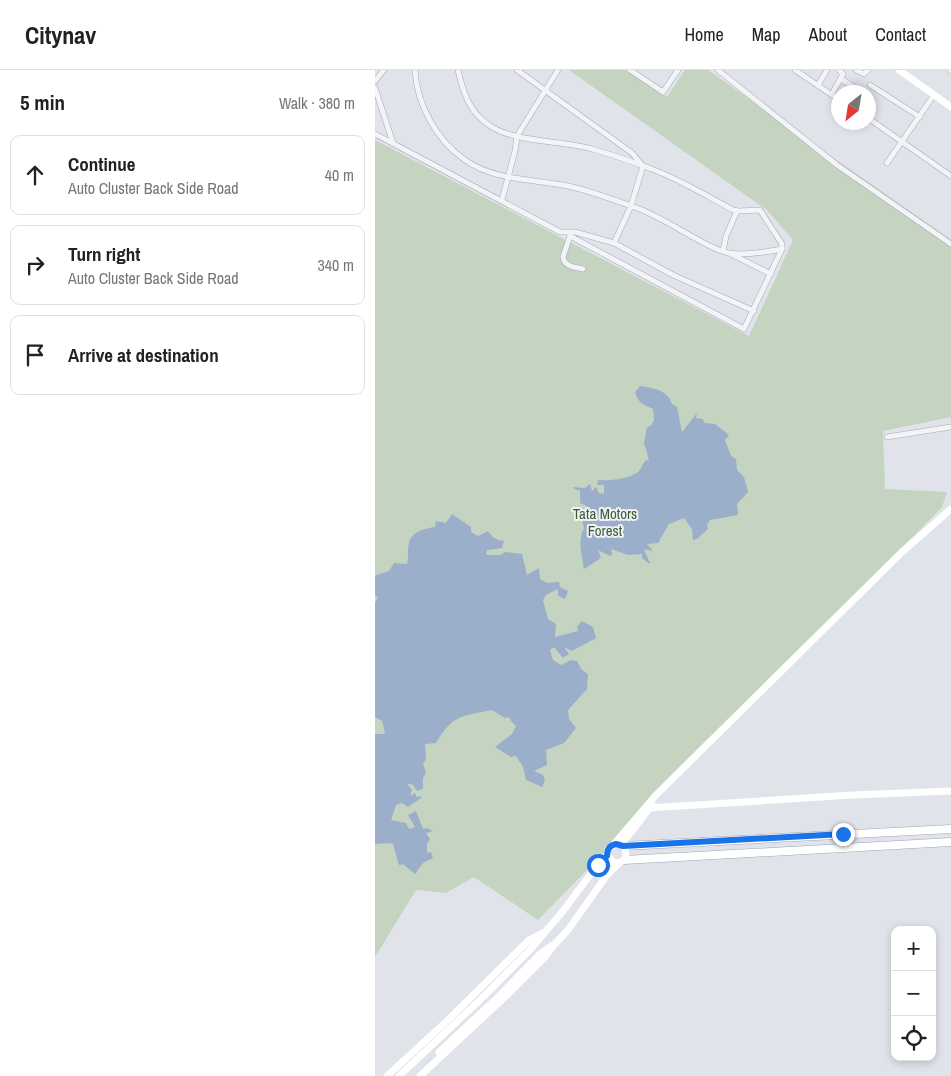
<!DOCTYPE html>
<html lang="en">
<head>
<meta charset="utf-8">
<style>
	body { margin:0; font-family:"Archivo Narrow",sans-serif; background:#f6f6f6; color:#222 }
	.controls { position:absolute; right:15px; bottom:15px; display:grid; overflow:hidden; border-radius:10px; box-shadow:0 2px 8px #0003 }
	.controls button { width:45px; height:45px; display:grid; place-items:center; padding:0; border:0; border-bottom:1px solid #e0e0e0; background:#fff; color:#222; font:25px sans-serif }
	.compass { position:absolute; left:456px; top:15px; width:45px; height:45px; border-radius:50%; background:#fff; box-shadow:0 2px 8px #0003; rotate:210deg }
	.stop { position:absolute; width:15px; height:15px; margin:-11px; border:4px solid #1a73e8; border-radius:50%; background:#fff }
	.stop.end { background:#1a73e8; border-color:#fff; box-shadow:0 1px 5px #0008 }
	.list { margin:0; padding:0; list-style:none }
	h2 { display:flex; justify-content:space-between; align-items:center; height:65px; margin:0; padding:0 20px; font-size:21px }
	h2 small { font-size:16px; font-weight:400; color:#767676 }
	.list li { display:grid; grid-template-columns:32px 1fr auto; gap:15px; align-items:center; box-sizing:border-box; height:80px; margin:0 10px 10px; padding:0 10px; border:1px solid #e0e0e0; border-radius:10px }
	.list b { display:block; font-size:19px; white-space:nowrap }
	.list p { margin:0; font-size:16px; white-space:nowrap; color:#767676 }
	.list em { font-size:16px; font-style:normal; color:#767676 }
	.icon { flex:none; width:28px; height:28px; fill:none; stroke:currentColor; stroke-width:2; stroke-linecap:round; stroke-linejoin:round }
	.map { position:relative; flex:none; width:576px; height:1006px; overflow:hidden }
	header { display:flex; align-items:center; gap:30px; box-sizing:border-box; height:70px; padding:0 25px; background:#fff; border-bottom:1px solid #e0e0e0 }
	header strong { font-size:24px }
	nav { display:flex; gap:28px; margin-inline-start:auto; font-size:18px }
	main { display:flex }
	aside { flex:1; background:#fff }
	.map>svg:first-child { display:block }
	.green { fill:#c5d3c1 }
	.water { fill:#9baeca }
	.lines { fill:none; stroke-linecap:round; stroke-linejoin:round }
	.street-casing { stroke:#a5aab3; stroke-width:6 }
	.primary-casing { stroke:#9fa7b5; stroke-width:9 }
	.street { stroke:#f3f4f8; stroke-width:5 }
	.secondary { stroke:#fff; stroke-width:7 }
	.primary { stroke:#fff; stroke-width:8 }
	.route { stroke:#1a73e8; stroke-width:6 }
	.labels { text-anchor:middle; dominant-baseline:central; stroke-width:4; stroke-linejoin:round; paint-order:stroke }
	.park-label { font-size:15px; fill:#3a5d36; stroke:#f0f2f7 }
</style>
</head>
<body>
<header>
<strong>Citynav</strong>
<nav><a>Home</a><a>Map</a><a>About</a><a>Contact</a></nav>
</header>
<main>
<aside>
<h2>5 min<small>Walk · 380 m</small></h2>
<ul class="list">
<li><svg class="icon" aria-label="ahead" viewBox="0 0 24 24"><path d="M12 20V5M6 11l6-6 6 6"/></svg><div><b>Continue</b><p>Auto Cluster Back Side Road</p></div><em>40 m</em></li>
<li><svg class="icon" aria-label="right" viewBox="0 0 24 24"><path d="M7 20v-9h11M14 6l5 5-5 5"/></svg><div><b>Turn right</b><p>Auto Cluster Back Side Road</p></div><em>340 m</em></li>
<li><svg class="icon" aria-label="arrive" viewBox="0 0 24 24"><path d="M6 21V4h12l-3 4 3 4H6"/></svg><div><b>Arrive at destination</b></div></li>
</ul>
</aside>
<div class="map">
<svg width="576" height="1006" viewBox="0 0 576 1006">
	<rect width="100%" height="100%" fill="#e0e3e9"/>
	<path class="green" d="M194,0h56l42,27 18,-27h23l243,170v177l-68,14 2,58 62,3 -5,15 -404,413 -64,-43 -28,16 -30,-3 -41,67v-817l374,196 44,-96 -26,-30z"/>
	<g class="water">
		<path d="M265,316c13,2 28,4 32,18l5,3 5,25 15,-19 -1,5 7,1 1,4 11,1 14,11 -4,5 6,16 5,3 1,11 7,7 4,15 -11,12 1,11 -28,5 -3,5 1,4 -11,10 -4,1 -1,-11 -8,-11 -15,6 -11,19 -11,1 6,7 -9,-2 6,14h-2l-6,-5v-4l-14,1 -17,-6 1,6 -2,1 -12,-6 3,8 -17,11c-2,-13 -7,-28 0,-41l-2,-8 5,-14 -7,-3v-13h-4l-3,-3 12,1 5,-4 2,7 4,-4 3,6 5,1v-9h-7l1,-5c11,1 31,-1 40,-8 3,-3 5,-8 7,-11l4,-1 -5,-17 3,-16 4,-1 3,-6 -1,-11c-9,-4 -15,-6 -18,-17z"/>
		<path d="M77,444l19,13v5l7,4 10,-5c5,7 8,9 16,10l-2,7 -15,2 -1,5h15l4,-3 17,2 5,21 12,-7 1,11 7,4 12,-1 1,5 8,4 -3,8 -7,-3v-7l-12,6 -3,5 5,19 8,5 -1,13 23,-6 -1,-4 5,-6 11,6 3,11 -24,13 -8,-4 5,7 -6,4 -9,-11 -4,3 3,10 8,5 10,-5 6,1 5,9 6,4 -1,15 -19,21 1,9 7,9 -12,15 -18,7 1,15 -13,6 9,4 2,6 -3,6 -16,-7 -3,-13 -7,-11 -5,1 -16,-10 17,-13 4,-8 -5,-5 -2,-4 -4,1 -13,-8c-30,6 -40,5 -56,33l-11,1 1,15 -3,5 3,9 -3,5v11l-6,2 -4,-6 -6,-2 5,7 -2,6 5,-3 2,4 4,-1v2l-13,9 -6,-4 -6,2 -5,15 15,3 3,6 6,-2 -7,-12 8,-4 7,18 4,-1 6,3 -7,2 4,6 -3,5v9l4,-1 2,6 -10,5 -8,11 -12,-10 -4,1 -6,-21 -3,-1 -15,1v-110h9l1,-2 -3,-11 -7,-4v-114l3,-6 -3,-2v-18l1,-2 13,-4 5,-8 13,1c2,-7 0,-14 2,-21 2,-11 17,-15 26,-16l1,-6 10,2z"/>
	</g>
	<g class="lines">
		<defs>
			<g id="street">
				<path d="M40,0c2,35 22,71 50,90 30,21 69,19 103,26 23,5 46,14 69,22 24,9 47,25 71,37 6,3 14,7 21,8 15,3 37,-1 53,-4"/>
				<path d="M83,0c5,22 11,42 31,55 25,18 73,15 103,24 21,6 42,13 62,21 27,10 53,26 79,40l6,1 21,-1 22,34v5l-38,80 -174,-93"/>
				<path d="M142,0l115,83 11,13 -12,40 -17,37"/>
				<path d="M255,0l33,22 15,-22"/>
				<path d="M343,0l119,95 114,79"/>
				<path d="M420,0l43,29"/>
				<path d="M481,0l8,4 4,-4"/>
				<path d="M575,0l1,1"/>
				<path d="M466,9l13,8"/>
				<path d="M0,11l9,-11"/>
				<path d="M443,15l9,-15"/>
				<path d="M495,15l50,32"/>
				<path d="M0,18l18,55"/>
				<path d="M457,24l11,-20 -4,-4"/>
				<path d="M493,48l83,58"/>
				<path d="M0,64l185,98h15l39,11 59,32 81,36"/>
				<path d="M512,93l47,-68"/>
				<path d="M127,130l13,-49 2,-15 41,-66"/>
				<path d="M196,163l-8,24c1,10 12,10 20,12"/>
				<path d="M348,181l3,-15 11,-25"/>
				<path d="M356,184l40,20"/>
				<path d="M512,367l64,-10"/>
			</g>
			<g id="primary">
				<path d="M248,776l328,-17"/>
				<path d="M249,790l327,-18"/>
			</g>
		</defs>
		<use href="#street" class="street-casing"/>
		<use href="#primary" class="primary-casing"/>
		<use href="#street" class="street"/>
		<g class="secondary">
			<path d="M524,0l52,37"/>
			<path d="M273,738l205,-13 98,-4"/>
			<path d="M239,774l42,-49 246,-243 49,-43"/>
			<path d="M246,775l31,-40"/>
			<path d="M64,982l59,-55 42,-43 11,-8"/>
			<path d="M12,1006l61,-56 81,-80 13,-7"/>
			<path d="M24,1006l79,-74 52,-52 33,-39 30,-40 15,-15"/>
			<path d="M45,1006l86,-80 39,-39 9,-12 14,-15 39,-55 19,-18 -1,-9 -4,-3 -5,-1 -8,5 -1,6 6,7 6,1"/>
		</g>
		<use href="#primary" class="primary"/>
	</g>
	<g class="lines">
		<path class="route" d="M223,795l9,-9c0,-7 3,-11 9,-12l7,2 220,-12"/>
	</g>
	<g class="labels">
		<g class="park-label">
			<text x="230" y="443">Tata Motors<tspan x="230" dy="17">Forest</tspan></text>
		</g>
	</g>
</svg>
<div class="controls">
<button>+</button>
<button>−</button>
<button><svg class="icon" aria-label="locate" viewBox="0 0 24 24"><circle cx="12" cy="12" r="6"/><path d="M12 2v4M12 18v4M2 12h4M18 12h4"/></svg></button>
</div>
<svg class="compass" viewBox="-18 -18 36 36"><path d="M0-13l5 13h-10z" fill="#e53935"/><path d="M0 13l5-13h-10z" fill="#767676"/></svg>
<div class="stop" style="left:223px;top:795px"></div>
<div class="stop end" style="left:468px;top:764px"></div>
</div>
</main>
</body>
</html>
